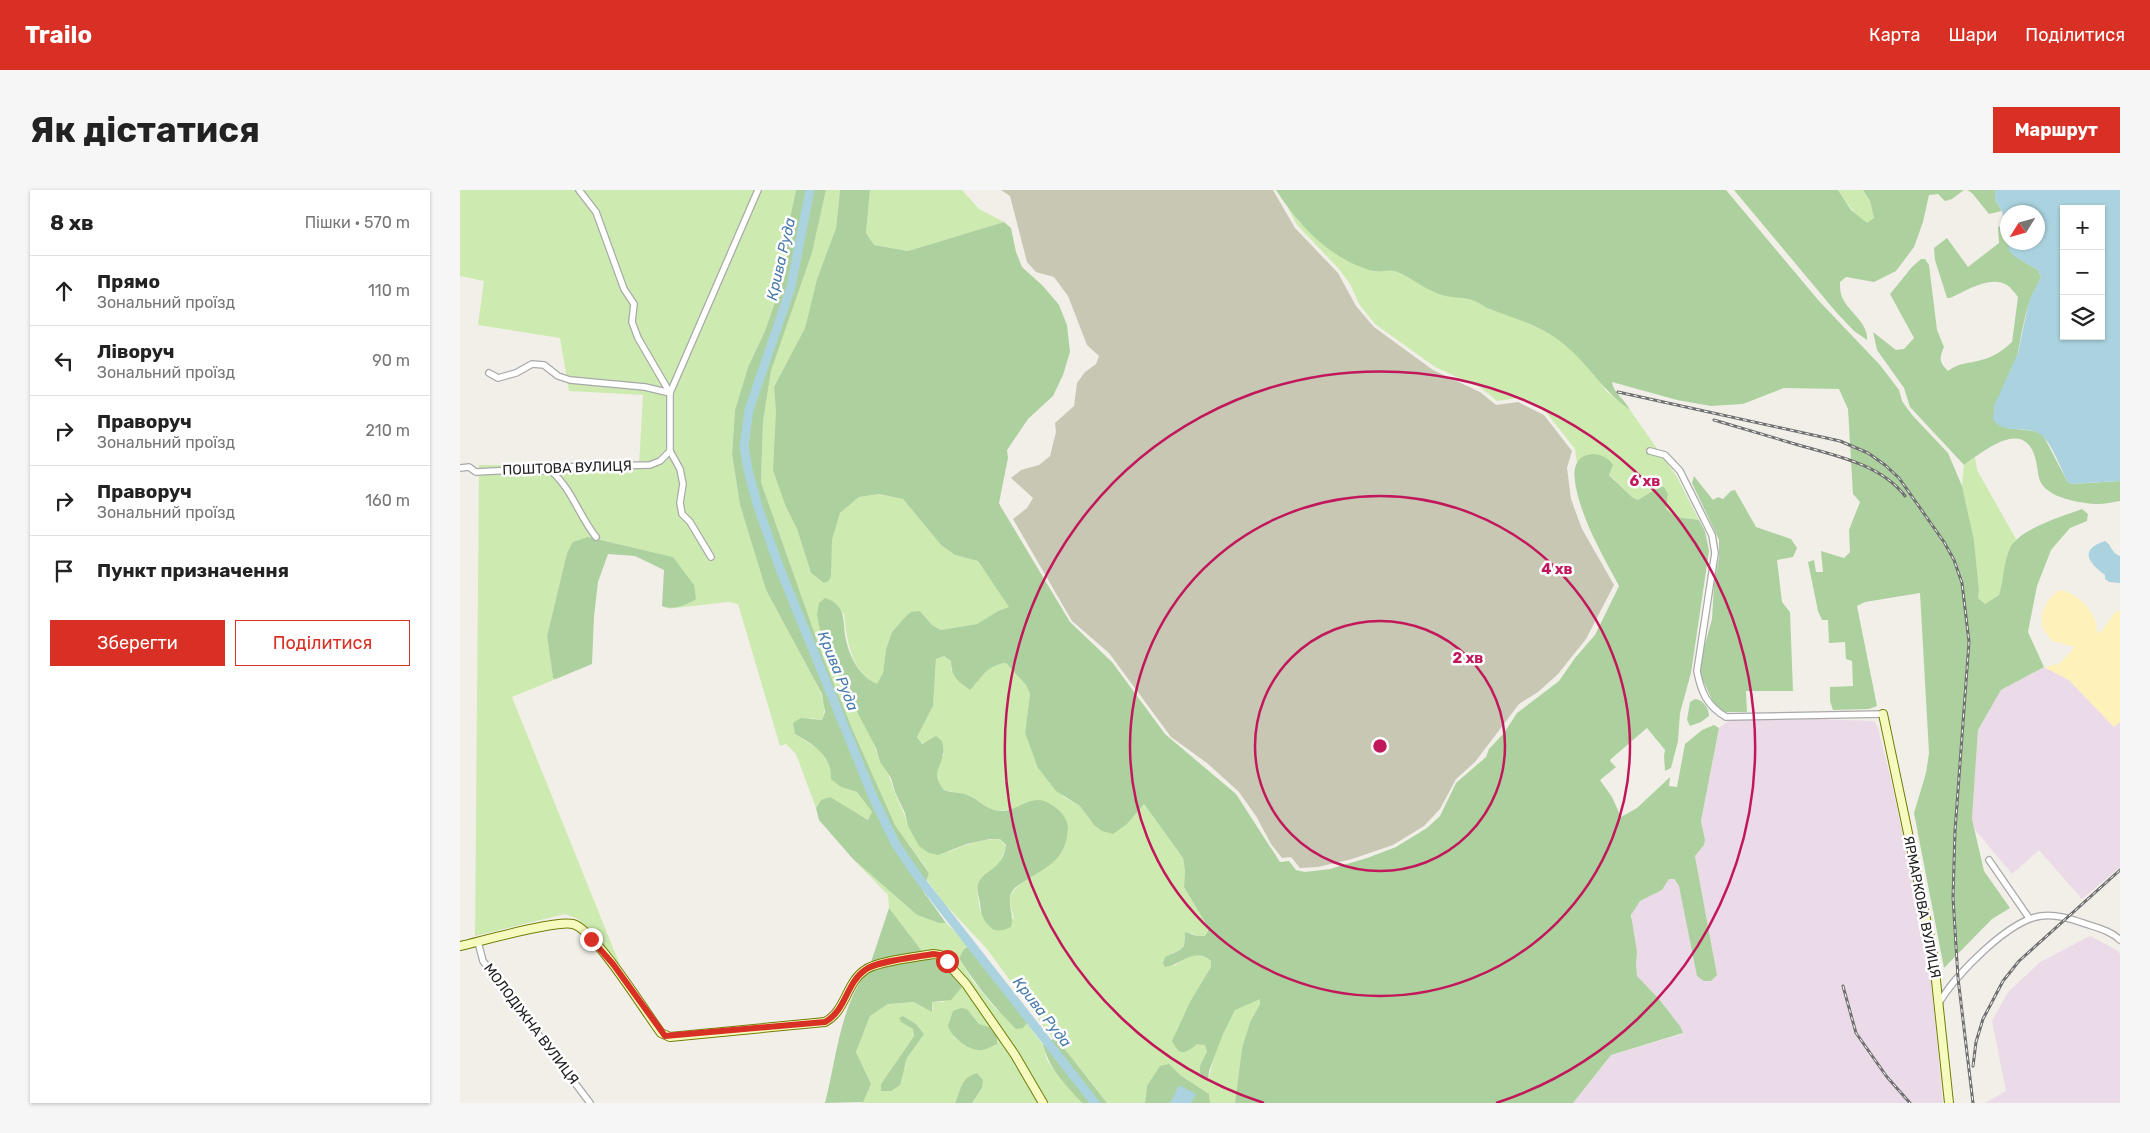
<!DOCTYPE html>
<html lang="uk">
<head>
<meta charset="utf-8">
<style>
	body { margin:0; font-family:Rubik,sans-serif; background:#f6f6f6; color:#222 }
	.controls { position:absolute; right:15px; top:15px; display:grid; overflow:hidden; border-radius:0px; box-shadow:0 1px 4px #0004 }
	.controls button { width:45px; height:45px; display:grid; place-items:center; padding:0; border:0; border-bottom:1px solid #e0e0e0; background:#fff; color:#222; font:25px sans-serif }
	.compass { position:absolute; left:1540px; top:15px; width:45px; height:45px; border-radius:50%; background:#fff; box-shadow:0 1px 4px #0004; rotate:233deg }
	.stop { position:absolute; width:15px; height:15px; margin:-11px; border:4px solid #d93025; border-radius:50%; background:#fff }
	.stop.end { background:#d93025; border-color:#fff; box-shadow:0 1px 5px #0008 }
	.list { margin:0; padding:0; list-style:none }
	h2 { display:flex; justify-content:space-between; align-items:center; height:65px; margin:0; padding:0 20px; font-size:21px }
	h2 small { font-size:16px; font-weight:400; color:#767676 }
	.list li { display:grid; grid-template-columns:32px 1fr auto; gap:15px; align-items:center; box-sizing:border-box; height:70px; padding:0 20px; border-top:1px solid #e0e0e0 }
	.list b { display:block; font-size:19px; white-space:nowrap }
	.list p { margin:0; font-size:16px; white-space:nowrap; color:#767676 }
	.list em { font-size:16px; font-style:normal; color:#767676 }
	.actions { display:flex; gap:10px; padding:15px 20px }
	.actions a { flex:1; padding:11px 0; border:1px solid #d93025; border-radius:0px; text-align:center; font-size:18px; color:#d93025 }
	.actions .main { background:#d93025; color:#fff }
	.icon { flex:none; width:28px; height:28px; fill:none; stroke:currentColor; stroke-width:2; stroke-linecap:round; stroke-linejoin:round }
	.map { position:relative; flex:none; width:1660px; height:913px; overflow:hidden; border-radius:0px }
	header { display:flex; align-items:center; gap:30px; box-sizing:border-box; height:70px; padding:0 25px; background:#d93025; color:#fff }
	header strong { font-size:24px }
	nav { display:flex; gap:28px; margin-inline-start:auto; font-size:18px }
	.intro { display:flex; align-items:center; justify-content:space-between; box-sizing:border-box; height:120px; padding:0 30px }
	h1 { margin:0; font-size:35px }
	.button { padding:12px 22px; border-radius:0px; background:#d93025; color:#fff; font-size:18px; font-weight:700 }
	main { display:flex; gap:30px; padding:0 30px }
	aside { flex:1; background:#fff; border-radius:0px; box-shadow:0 1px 4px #0004 }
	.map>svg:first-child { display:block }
	.industrial { fill:#ebdbe8 }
	.construction { fill:#c7c7b4 }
	.grass { fill:#cdebb0; fill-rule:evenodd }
	.forest { fill:#add19e }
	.sand { fill:#fff1ba }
	.water { fill:#aad3df; fill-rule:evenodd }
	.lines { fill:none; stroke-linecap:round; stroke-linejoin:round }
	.river { stroke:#aad3df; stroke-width:9 }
	.street-casing { stroke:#a9a9a9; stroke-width:8 }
	.secondary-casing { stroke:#707d05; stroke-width:10 }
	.street { stroke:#fff; stroke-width:5.5 }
	.secondary { stroke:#f7fabf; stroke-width:8 }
	.rail-casing { stroke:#707070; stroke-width:3 }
	.rail { stroke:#fff; stroke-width:1; stroke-dasharray:4; stroke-linecap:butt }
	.route { stroke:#d93025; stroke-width:6 }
	.ring { fill:none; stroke:#c2185b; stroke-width:2.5 }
	.labels { text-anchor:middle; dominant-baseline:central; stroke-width:5; stroke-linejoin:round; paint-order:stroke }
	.street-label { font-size:14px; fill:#222; stroke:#fff }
	.water-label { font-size:15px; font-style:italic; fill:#4a7aab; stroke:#fff }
	.centre { fill:#c2185b; stroke:#fff; stroke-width:2.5 }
	.ring-label { font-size:15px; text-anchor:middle; font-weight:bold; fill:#c2185b; stroke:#fff; stroke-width:5; stroke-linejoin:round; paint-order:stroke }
</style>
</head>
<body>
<header>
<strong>Trailo</strong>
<nav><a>Карта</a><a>Шари</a><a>Поділитися</a></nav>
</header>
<div class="intro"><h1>Як дістатися</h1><a class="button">Маршрут</a></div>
<main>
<aside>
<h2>8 хв<small>Пішки · 570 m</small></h2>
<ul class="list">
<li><svg class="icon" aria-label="ahead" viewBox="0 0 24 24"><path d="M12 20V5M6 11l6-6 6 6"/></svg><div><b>Прямо</b><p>Зональний проїзд</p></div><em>110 m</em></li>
<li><svg class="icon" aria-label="left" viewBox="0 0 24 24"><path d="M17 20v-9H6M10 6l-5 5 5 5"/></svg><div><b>Ліворуч</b><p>Зональний проїзд</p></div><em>90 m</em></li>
<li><svg class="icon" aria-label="right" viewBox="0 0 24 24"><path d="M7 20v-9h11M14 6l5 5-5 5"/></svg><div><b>Праворуч</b><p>Зональний проїзд</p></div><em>210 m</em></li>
<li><svg class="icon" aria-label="right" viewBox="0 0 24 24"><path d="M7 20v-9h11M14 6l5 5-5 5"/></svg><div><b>Праворуч</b><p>Зональний проїзд</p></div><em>160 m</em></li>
<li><svg class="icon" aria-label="arrive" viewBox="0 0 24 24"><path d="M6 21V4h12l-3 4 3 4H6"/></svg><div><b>Пункт призначення</b></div></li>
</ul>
<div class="actions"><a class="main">Зберегти</a><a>Поділитися</a></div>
</aside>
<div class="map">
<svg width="1660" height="913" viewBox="0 0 1660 913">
	<rect width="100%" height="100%" fill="#f2efe9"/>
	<g class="industrial">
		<path d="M1584,477l25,13 45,47 6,-5v145l-38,32 -43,-49 -27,24 -37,-44 -3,-11 6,-89 23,-40z"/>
		<path d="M1357,529l57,2 4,7 13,52 38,177 14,146h-370l38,-48 72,-21 -3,-8 -21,-27 -22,-23 -1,-12 1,-12 -5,-23v-17l8,-12 22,-10 7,-11h4l6,7 38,89 -22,-119 9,-11 1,-5 -4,-19 18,-93 11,-8z"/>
		<path d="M1630,746l27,14 3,4v149h-135l21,-12 -14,-70 16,-29 32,-30z"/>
	</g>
	<path class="construction" d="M541,0h272l22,38 43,45 18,33 18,21 59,43 47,22 16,13 22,-3 26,13 28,36 -5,17 4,31 11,30 32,56 -28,54 -28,35 -20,18 -19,12 -44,58 -19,17 -16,30 -16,17 -31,19 -41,14 -34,8 -18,1 -9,-11 -9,1 -11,-14 -15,-28 -17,-24 -32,-29 -36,-26 -62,-84 -37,-32 -59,-102 14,-11 6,-10 -22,-20 10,-8 18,-5 11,-9 6,-24 -1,-9 19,-17 3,-23 8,-11 11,-8 3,-8 -12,-11 -19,-49 -14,-19 -18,-5 -9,-10 -17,-66z"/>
	<g class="grass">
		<path d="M0,0h336l-9,42v35l-22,64 -17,36 -13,43 -3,44 8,51 26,85 52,97c6,11 8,22 4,33l-12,-2 -15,16 26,17 8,12 2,8 10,16 16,5 15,20 -3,8 -17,-9 -31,-11 -5,8 -20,-54 -10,-10 -6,2 -42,-142 -10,-2 -61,7 23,-6 -17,-46 -85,-20 -21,16 -20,83 6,41 3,2 -44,18 112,278 -46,-56 -13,-5 -90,22 4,-471h160l4,-70 -74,-4 -9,-53 -82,-13 6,-44 -24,-5z"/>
		<path d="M366,0h14l-4,38 -19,51 -12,49 -31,59 12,120 11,22 14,44 13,10 5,-2 3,-41 8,-27 19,-16 20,-3 24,5 38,46 14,10 23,6 32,46 -12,4 -21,13 -36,6 -9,-5 -12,-14 -15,6 -13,15 -6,17 -3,24 -6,12c-26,-13 -30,-44 -33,-71l-18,-16 54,164c9,12 10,16 14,29 5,12 11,22 14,35l40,26c17,-7 34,-13 52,-13l6,8 -7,18 -16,11 -5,7 -1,7 3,21 34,8c-5,-19 -8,-24 9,-37l3,-79 -7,5 -20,3 -12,-3 -18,-13 -25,-5c-11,-15 -7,-20 0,-36l-14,-13 -9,2 -4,-6 16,-31 3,-47 8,-3 7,5v9l24,15c8,-13 15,-21 31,-22l20,22 4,9 -5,39 39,64 16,9 14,19 33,-1 17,-20 39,54 2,13 -1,16 25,41 -4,8h-8l-6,-3 -7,3v10l-4,4 -8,3 2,13c13,-9 23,-17 37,-5v6l-20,33 6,44h9l1,7 -7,15 9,14c1,-13 17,-62 26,-70 6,-5 18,-8 25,-12v6l-10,18 -8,26 -7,55h-25l-1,-9 -29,-19 -33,11 -2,17h-38l-47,-60 -7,-4 -66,-90 -45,-48 -15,-21 2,-8 -34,-47 -41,-92 -31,-76 -62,-175 2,-60 8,-51 41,-118z"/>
		<path d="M410,0h92l17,19 25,13 -96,29 -34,-6 -8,-12z"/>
		<path d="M1378,0h25l7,11 4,17 -7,6c-13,-9 -20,-21 -29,-34z"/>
		<path d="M827,16l13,17 74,49 19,-2 47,24 33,6 18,10 18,5 38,17 20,13 28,29 11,17 24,19 47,67 22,43c-12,-2 -25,-1 -33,-12l2,-14 -9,-7 -21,13 -6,-3 -43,-43 -12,9 -2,-14 -29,-37 -28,-14 -21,3 -16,-13 -46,-21 -60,-43 -16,-20 -9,-20 -11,-15 -42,-44z"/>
		<path d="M1515,267l2,13 39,69 -7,10 -10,46 -14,9 -7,-6 1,-8 -5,-50 -12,-54 2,-21z"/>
		<path d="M393,669l64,56 22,8h7l24,23 -6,3 -5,9 13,22 24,29 27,19 5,-6 3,7 12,16 4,15 17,23 18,20h-110l10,-15 -24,9 -3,6h-94l10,-19 -15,-32 14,-36 18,-12 26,-2 19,8 -1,-8h12l-16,-43 -39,-51 -1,-13zM507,819l12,15 -19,17 -7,-4zM443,826l13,8 8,10 -17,24 -2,10 -24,23v-7l33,-48 -1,-7z"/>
	</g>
	<g class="forest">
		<path d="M336,0h30l-14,63 -41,118 -8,51 -2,60 62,175 31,76 41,92 34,48 -6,18 23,32h-7l-22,-8 -64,-56 -34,-39 -3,-12 5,-8 9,-3 38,23 4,-8 -15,-20 -16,-5 -10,-8c1,-24 -17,-34 -36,-45l-2,-11 8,-5 21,2 3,-8 -3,-18 -56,-104 -26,-85 -8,-51 3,-44 13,-43 17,-36 22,-64v-35z"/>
		<path d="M380,0h30l-4,43 8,12 34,6 96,-29 7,6 5,24 6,15 21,19 16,19 8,20 3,27 -7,23 -10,21 -25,23 -21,31 1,8 -9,45 2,4 69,115 42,40 53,72 71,60 44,68 9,-1 7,9 9,2 25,-3 37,-11 29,-11 31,-19 13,-12 16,-33 30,-26 3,-8 15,-16 13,-20 42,-32 16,-23 20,-23 24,-49c-17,-32 -35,-62 -43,-98 -1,-7 -3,-16 0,-23 7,-16 29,-13 37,0l-4,10 23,22 6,3 21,-13h5l4,7 -2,14c7,11 21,10 33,12l6,11 4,20 -18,122 -11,40 -2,28 -7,27 -6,3 -1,-15 1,-6 -18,-22 -36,31 -1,2 6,6 -16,13 12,17 9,20 16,-9 33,-31 -1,9 8,1 8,-43 17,-14 12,-5 5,3 -18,93 4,19 -1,5 -9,11 22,119 -6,6h-7l-7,-5 -18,-90 -5,-7h-5l-7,11 -22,11 -9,14 6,37 -1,12 1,12 22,23 21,27 3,7 -72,22 -38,48h-338l7,-55 8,-26 10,-18v-5l-25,11 -12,24 -14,37 -1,10 -8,-8v-7l7,-15 -2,-6 -8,-1c-12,10 -17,13 -25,-3l19,-41 20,-33v-6c-17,-15 -29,4 -46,6l-2,-4 2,-6 15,-7 4,-4 1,-14 12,4h8l4,-7 -25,-42 1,-16 -2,-13 -39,-54 -17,20 -14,10 -11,-3 -8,-6 -14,-19 -24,-15 -18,-23 -13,-35 5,-39 -4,-9 -20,-22c-20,2 -24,15 -36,27 -12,-9 -19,-13 -19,-29l-7,-5 -8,3 -3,47 -16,31 5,7 14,-8 6,5c1,4 2,9 1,13 -3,18 -12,18 1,36 8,3 19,2 26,6 11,6 17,14 30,15 16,1 29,-15 44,-10 11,4 24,15 24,27 -2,30 -16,36 -40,51 -5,3 -12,7 -15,11 -8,11 2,25 -2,37 -7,3 -15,6 -21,0 -8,-8 -9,-14 -10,-24 -1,-7 -4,-13 -2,-19 5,-15 25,-13 28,-39l-6,-6h-10l-23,5 -29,11 -9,-2 -10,-7 -11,-20 -3,-13 -10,-21 -4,-14 -11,-16 -4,-14 -52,-100 -7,-33 2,-12 6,-5c23,8 17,24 21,42 4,18 14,37 31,44l6,-11 3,-24 6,-17 13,-15 6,-5 9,-1 12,14 9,5 36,-6 21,-13 11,-4 -31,-46 -23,-6 -14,-10 -38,-46 -24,-5 -20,3 -19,16 -8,27 -1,36 -2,5 -5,2 -13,-10 -14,-44 -11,-22 -13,-37 3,-58 -2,-25 31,-59 12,-49 19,-51z"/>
		<path d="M816,0h450l93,111 61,64 19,25 3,11 10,14 36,38 14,33 12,54 5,50 -1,8 7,6 14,-9c4,-14 5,-32 10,-45 7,-20 54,-34 73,-41l6,5 -1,7 -17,7 -19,22 -14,36 -9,46 16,35 -43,23 -23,40 -6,89 12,52 26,37 -18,11 -48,49 -30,-155 12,-40 3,-20 -9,-160 -55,9 -8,4 20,100 -8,3 -36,1 -3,-9v-14l23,-1 -1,-25 -6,-2 -1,-17 -16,1 -1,-23h-6l-4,-9 -10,-49 6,-2 2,12h7l-2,-21 23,7 6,-6 -1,-22 11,-28 -7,-8 -5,-85 -9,-20 -55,-1 -41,16 -32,2 -34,-6 -65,-18c2,12 13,17 18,28 -33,-23 -45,-55 -82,-77 -17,-10 -37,-16 -56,-23 -7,-2 -13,-8 -20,-10 -11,-3 -23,-2 -33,-6 -16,-6 -29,-17 -44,-23 -7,-2 -15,2 -22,0 -42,-11 -75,-46 -97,-81z"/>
		<path d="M1274,0h104l13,20 16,13 7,-5 -4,-17 -7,-11h101l-12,9 -7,2 -7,-7 -9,1 -6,27 -9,25 -18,24 -22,11 -28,-5 -6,5c0,3 0,8 1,12 4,16 28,28 26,46l-13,-9 -18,-19z"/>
		<path d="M1507,0h28v10l7,11 -13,3 -17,-21z"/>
		<path d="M1545,36c2,28 10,30 33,44l3,7c-4,12 -12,23 -15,36 -9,38 -14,76 -19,115l27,3 9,4 24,46 4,3 49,-3v20c-8,1 -15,3 -23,3 -13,0 -38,-5 -48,-13 -12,-8 -10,-17 -13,-30 -10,-45 -51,-11 -72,4l-54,-58 -6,-19 -27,-38 -4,-18 23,18 8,-1 10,-11 -24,-44 22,-27 9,-8h4l4,6 8,65 7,17c-5,12 -5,15 4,24 12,-9 20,-7 33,-11 13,-3 21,-9 31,-18l6,-45c-3,-4 -7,-9 -11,-12 -17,-10 -41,6 -57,13h-3l-12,-38 -1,-12 13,-10 21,29 31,-24 -1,-16z"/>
		<path d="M1234,286l19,24 5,-3 5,2 8,-8 4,-1 21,37 35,12 6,9 -4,9 -16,3 5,42 8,10 3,79h-47l1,21h-23l-5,-3 -6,-7 -12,-26 -2,-10 13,-47 2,-34 5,-28v-17l-27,-57z"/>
		<path d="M128,347l85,20 21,28 2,14c-9,6 -24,12 -34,7l2,-36 -29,-14 -27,-2 -10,28 -4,34 -2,48 -36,15 -3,-1 -6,-42 20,-83 6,-11z"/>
		<path d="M1235,509c8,0 14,10 14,17l-8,6 -11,4 -3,-6 3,-18z"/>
		<path d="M429,718l39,51 14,2 20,26 -11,13 -19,2v10l-18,-10 -26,2 -18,12 -14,36 15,32 -8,18 -38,1c11,-42 15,-98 43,-132z"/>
		<path d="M510,756l58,76 -5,6 -7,1c-22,-22 -41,-45 -57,-71l5,-9z"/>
		<path d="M501,818l6,1 12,15 10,3 8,10v7c-5,2 -10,5 -15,6 -12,2 -31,-13 -34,-24l5,-15z"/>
		<path d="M443,826l13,8 8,10 -17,24 -7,27 -9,6h-10v-7l33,-48 -1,-7 -12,-7 -2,-4z"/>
		<path d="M593,849l7,4 47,60h-25c-17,-18 -33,-35 -39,-58z"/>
		<path d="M709,874l11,11 29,19 1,9h-65l2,-17 13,-20z"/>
		<path d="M517,883l6,7 -1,8 -10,15h-17c7,-14 5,-25 22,-30z"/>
	</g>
	<path class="sand" d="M1600,400c17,3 37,22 37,41l3,2 17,-23 3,2v110l-6,5 -45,-47 -25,-13 15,-3 16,-17 -23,-6c-3,-4 -7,-9 -9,-13 -4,-15 4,-31 17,-38z"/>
	<g class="water">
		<path d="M1535,0h125v291l-49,3 -4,-3c-6,-12 -16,-40 -27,-47 -13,-9 -38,1 -47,-15l1,-13 24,-53 11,-52 12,-24 -3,-7 -24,-14 -5,-6 -7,-39 -7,-11zM1604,19h37v127h-37zM1548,22h30v30h-30z"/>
		<path d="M1645,351c7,4 6,12 15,15v27l-11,-1 -4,-3v-4c-16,-12 -27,-25 0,-34z"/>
		<path d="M719,895l17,9 -5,9h-21z"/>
	</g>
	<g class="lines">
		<path class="river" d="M350,0l-19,97 -42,123 -5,36 4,24 10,37 22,62 93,228 22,46 23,34 177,226"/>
		<defs>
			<g id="street">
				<path d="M29,183l9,5 18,-5 16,-9 12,1 14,11 12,4 75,7 25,6 -32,-55 -6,-16 2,-18 -10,-15 -28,-77 -17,-22"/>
				<path d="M1190,261l15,4 15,16 32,64 3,18 -18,118c4,21 10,35 29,46l157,-3"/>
				<path d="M0,278l9,-1 7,5 38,-2 37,1 7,-4 92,-2 10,-4 10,-10"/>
				<path d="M91,281c21,18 28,45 45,66"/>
				<path d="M251,367l-21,-35 -8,-8 -2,-11 3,-19 -3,-15 -10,-18v-58l88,-203"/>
				<path d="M1529,670l40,58"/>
				<path d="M18,752l5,19 107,142"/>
				<path d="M1479,813c16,-28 70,-83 102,-87 16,-2 30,3 45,8 12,4 25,7 34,16"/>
			</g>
			<g id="secondary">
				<path d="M1423,524l50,238 16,151"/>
				<path d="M0,756c22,-5 95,-26 113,-22 21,5 73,89 88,109l9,4 155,-15c21,-11 21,-39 40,-52 11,-9 52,-13 68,-16l7,1 26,29 49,71 28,48"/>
			</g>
		</defs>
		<use href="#street" class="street-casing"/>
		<use href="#secondary" class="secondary-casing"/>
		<use href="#street" class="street"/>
		<use href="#secondary" class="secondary"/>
		<defs>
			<g id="rail">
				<path d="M1158,202l222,49 28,12 17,12 14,13 45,64 10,18 8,23 7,59 -14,189 -2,66 5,81 15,125"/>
				<path d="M1254,230c27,8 54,16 81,24 37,11 85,19 110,52"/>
				<path d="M1383,796l13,47 31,44 23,26"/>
				<path d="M1513,876l3,-24 7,-23 20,-38 16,-20 101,-91"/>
			</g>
		</defs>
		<use href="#rail" class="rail-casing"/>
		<use href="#rail" class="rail"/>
	</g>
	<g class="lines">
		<path class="route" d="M131,749l22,25 52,72 160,-14c21,-11 21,-39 40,-52 11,-9 52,-13 68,-16l7,1 7,6"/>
	</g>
	<g class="ring">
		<circle cx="920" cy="556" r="125"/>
		<circle cx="920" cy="556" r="250"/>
		<path d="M804 913A375 375 0 1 1 1036 913"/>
	</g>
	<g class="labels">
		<g class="street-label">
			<text transform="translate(107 278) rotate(-2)">ПОШТОВА ВУЛИЦЯ</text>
			<text transform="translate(1462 717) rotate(79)">ЯРМАРКОВА ВУЛИЦЯ</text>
			<text transform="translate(71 834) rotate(53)">МОЛОДІЖНА ВУЛИЦЯ</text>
		</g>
		<g class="water-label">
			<text transform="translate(321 69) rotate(-77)">Крива Руда</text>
			<text transform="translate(378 481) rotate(68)">Крива Руда</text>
			<text transform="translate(582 822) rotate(52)">Крива Руда</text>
		</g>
	</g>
	<circle cx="920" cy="556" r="8" class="centre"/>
	<g class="ring-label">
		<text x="1185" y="296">6 хв</text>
		<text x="1097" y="384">4 хв</text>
		<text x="1008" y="473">2 хв</text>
	</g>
</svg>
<div class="controls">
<button>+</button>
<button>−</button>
<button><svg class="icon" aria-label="layers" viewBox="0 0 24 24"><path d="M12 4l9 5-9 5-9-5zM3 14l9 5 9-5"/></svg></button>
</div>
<svg class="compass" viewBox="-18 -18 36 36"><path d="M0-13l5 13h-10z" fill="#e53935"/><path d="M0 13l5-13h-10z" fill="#767676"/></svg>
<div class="stop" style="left:487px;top:771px"></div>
<div class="stop end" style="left:131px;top:749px"></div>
</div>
</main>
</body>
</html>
